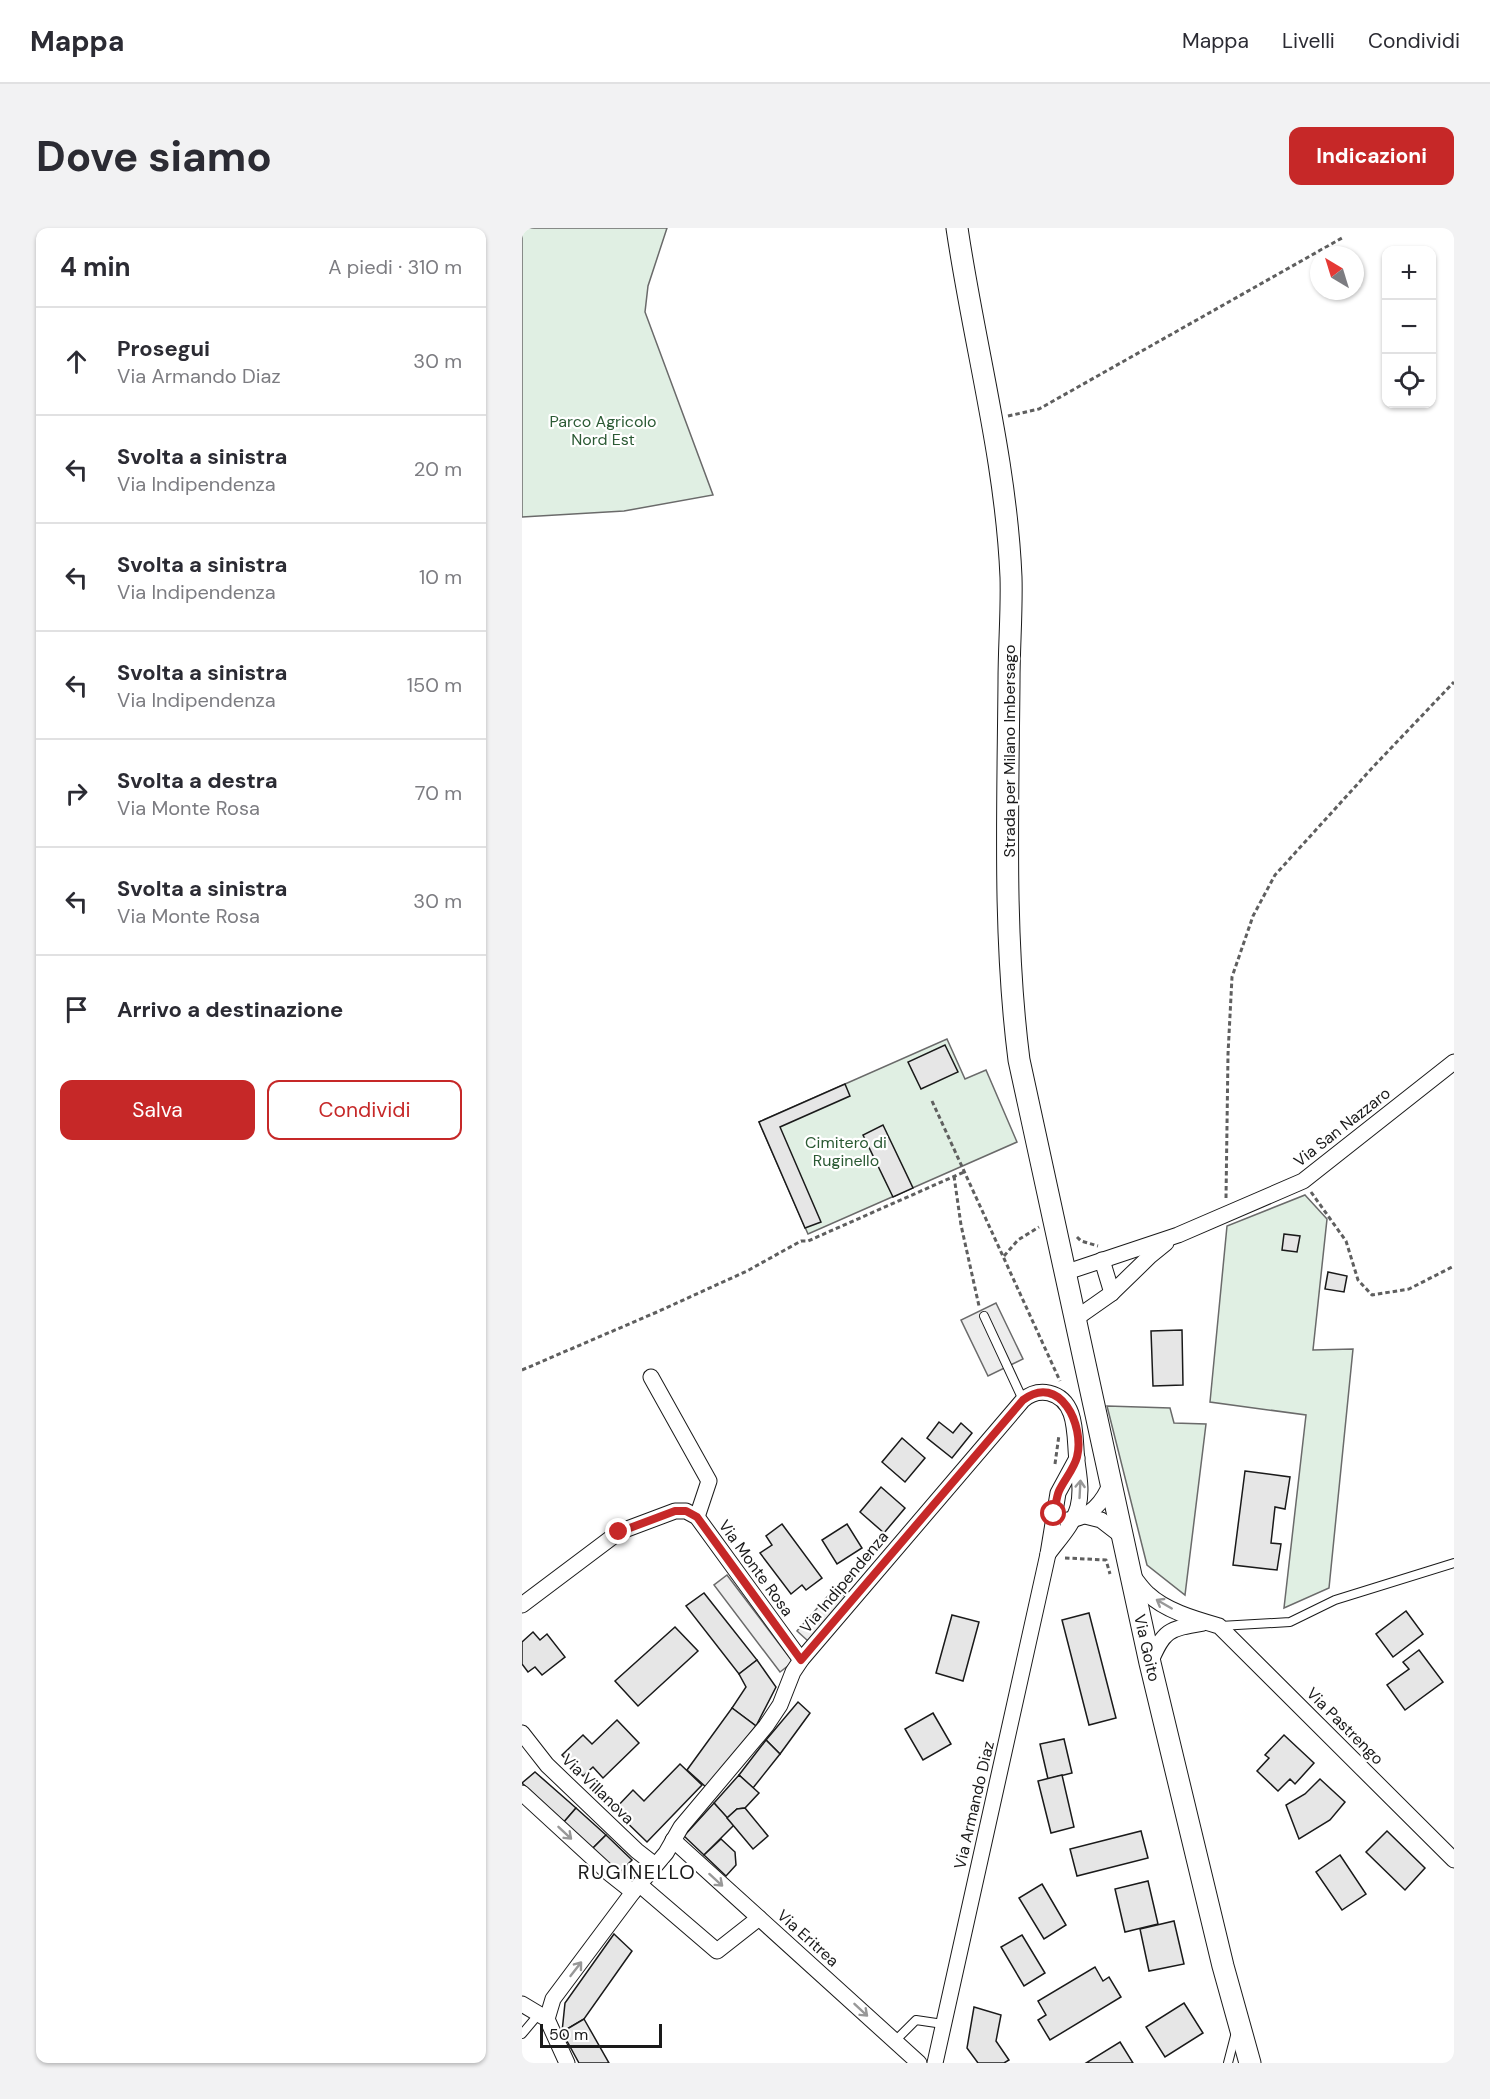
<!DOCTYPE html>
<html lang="it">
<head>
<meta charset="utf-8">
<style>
	body { margin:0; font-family:"DM Sans",sans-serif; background:#f2f2f3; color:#2b2b33 }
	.controls { position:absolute; right:18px; top:18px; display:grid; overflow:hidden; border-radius:12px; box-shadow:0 2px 4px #0004 }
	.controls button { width:54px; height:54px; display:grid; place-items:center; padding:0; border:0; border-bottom:2px solid #e1e1e2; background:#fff; color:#2b2b33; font:30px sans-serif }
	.compass { position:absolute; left:788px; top:18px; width:54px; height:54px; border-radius:50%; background:#fff; box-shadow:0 2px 4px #0004; rotate:322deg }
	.scale { position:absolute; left:18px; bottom:15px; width:122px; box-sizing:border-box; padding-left:6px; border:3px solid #1a1a1a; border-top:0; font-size:16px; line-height:21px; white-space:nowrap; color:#1a1a1a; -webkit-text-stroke:4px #fff; paint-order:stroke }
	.stop { position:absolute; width:18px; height:18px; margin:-14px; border:4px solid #c62828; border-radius:50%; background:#fff }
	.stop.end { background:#c62828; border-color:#fff; box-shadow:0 2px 6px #0008 }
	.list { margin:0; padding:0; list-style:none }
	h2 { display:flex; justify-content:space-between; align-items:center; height:78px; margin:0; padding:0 24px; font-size:26px }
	h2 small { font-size:20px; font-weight:400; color:#7c7c81 }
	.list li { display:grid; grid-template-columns:39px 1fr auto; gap:18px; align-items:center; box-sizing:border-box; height:108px; padding:0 24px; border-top:2px solid #e1e1e2 }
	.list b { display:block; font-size:22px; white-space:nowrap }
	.list p { margin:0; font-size:20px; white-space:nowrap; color:#7c7c81 }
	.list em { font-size:20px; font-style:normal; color:#7c7c81 }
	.actions { display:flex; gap:12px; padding:18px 24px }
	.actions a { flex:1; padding:14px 0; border:2px solid #c62828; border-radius:12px; text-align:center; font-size:21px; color:#c62828 }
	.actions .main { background:#c62828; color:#fff }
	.icon { flex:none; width:33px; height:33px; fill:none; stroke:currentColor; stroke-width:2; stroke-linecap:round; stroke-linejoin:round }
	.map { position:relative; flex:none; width:932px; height:1835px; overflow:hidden; border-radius:12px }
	header { display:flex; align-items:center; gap:36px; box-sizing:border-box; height:84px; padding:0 30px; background:#fff; border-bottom:2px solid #e1e1e2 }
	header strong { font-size:28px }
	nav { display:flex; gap:33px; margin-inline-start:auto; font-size:21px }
	.intro { display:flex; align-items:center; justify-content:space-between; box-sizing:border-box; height:144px; padding:0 36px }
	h1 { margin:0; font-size:42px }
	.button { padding:15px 27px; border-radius:12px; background:#c62828; color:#fff; font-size:21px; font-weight:700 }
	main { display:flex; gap:36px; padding:0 36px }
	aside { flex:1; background:#fff; border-radius:12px; box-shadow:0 2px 4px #0004 }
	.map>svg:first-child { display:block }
	.green { fill:#e0efe3; stroke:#6a6a6a; stroke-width:1.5 }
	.parking { fill:#ededed; stroke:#6a6a6a; stroke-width:1.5 }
	.building { fill:#e6e6e6; stroke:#1a1a1a; stroke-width:1.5 }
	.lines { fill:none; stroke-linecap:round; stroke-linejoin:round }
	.lane-casing { stroke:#1a1a1a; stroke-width:10 }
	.street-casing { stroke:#1a1a1a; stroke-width:17 }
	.secondary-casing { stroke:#1a1a1a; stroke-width:23 }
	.path { stroke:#5f5f5f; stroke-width:3; stroke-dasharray:4.5 3; stroke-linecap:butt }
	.lane { stroke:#fff; stroke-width:8 }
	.street { stroke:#fff; stroke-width:15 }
	.secondary { stroke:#fff; stroke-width:21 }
	.oneway { stroke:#989898 }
	.route { stroke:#c62828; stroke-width:8 }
	.labels { text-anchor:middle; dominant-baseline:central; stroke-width:4.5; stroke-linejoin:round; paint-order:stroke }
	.park-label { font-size:16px; fill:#2b5a34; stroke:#fff }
	.street-label { font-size:16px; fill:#1a1a1a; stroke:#fff }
	.quarter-label { font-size:20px; letter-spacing:1.5px; fill:#1a1a1a; stroke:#fff }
</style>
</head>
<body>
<header>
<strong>Mappa</strong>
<nav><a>Mappa</a><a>Livelli</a><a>Condividi</a></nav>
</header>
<div class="intro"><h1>Dove siamo</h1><a class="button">Indicazioni</a></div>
<main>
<aside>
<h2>4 min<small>A piedi · 310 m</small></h2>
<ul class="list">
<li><svg class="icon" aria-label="ahead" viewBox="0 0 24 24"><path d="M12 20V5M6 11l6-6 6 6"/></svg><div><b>Prosegui</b><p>Via Armando Diaz</p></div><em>30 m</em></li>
<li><svg class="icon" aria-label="left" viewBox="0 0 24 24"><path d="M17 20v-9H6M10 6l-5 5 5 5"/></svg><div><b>Svolta a sinistra</b><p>Via Indipendenza</p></div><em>20 m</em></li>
<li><svg class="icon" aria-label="left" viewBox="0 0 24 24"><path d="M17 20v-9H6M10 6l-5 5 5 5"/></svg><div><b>Svolta a sinistra</b><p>Via Indipendenza</p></div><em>10 m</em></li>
<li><svg class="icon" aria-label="left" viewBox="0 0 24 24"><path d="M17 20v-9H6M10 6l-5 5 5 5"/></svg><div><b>Svolta a sinistra</b><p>Via Indipendenza</p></div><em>150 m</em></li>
<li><svg class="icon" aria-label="right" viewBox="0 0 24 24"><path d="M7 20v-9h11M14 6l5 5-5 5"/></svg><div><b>Svolta a destra</b><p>Via Monte Rosa</p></div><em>70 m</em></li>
<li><svg class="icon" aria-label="left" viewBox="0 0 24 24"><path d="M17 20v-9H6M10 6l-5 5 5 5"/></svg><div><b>Svolta a sinistra</b><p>Via Monte Rosa</p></div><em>30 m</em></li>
<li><svg class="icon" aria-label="arrive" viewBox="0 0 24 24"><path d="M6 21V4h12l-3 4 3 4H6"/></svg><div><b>Arrivo a destinazione</b></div></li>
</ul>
<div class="actions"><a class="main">Salva</a><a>Condividi</a></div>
</aside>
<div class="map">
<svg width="932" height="1835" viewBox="0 0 932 1835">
	<rect width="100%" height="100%" fill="#fff"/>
	<g class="green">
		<path d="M0,0h145l-19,58 -3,26 68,183 -89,16 -102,6z"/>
		<path d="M425,811l18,40 21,-9 31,72 -209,92 -49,-112z"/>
		<path d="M783,967l22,24 -14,131 40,-1 -24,239 -45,20 22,-193 -96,-13 17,-176z"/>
		<path d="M585,1178l63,2 4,15 32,1 -21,171 -38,-30z"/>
	</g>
	<g class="parking">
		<path d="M474,1075l27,56 -35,17 -27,-56z"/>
		<path d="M205,1347l66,87 -13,10 -66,-87z"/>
		<path d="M313,1360l11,9 -38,44 -11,-10z"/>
	</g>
	<g class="building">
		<path d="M423,817l13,27 -37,17 -13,-27z"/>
		<path d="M323,856l5,12 -70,31 41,95 -16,6 -46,-106z"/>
		<path d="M361,897l30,63 -20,9 -30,-62z"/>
		<path d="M762,1006l16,2 -3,16 -15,-2z"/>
		<path d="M806,1044l19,4 -3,16 -19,-3z"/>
		<path d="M660,1102l1,55 -30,1 -2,-55z"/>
		<path d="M417,1194l14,11 8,-10 11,10 -20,25 -25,-20z"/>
		<path d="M380,1210l23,20 -20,24 -23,-20z"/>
		<path d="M723,1243l45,6 -5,32 -10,-2 -4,36 10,1 -4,26 -44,-5z"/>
		<path d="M359,1259l24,21 -21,25 -24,-21z"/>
		<path d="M260,1296l40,54 -16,12 -4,-5 -11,9 -31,-41 12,-8 -6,-9z"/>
		<path d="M325,1296l15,24 -25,16 -15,-24z"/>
		<path d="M182,1365l53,67 -18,14 -53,-68z"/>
		<path d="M884,1383l17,23 -30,23 -17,-23z"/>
		<path d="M567,1385l27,105 -27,7 -27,-105z"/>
		<path d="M430,1387l27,7 -16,59 -27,-8z"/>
		<path d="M153,1399l23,24 -60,55 -23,-25z"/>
		<path d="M11,1404l7,8 7,-6 18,23 -23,18 -7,-8 -7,5 -6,-8v-22z"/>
		<path d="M897,1422l24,32 -38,28 -18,-25 22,-16 -6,-7z"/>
		<path d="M235,1432l19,27 -20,39 -24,-18 14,-21 -7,-13z"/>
		<path d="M276,1474l12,11 -30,41 -14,-14z"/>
		<path d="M210,1480l24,18 -49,62 -20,-18z"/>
		<path d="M411,1485l18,31 -28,16 -18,-31z"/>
		<path d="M95,1492l22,23 -36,35 -10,-11 -10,9 -21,-21 21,-20 9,9z"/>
		<path d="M762,1507l30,28 -19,21 -5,-5 -12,12 -21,-20 12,-13 -4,-3z"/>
		<path d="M542,1511l8,34 -24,6 -8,-35z"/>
		<path d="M244,1512l14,14 -27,34 -14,-13z"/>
		<path d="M158,1536l22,21 -55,57 -33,-32 19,-20 11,11z"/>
		<path d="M13,1544l41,36 -13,15 -41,-40z"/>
		<path d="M217,1547l20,18 -14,15 -8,1 -10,9 -13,-15z"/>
		<path d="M540,1547l12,52 -23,6 -13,-52z"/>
		<path d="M798,1551l25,23 -15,18 -31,19 -13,-34 19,-11z"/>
		<path d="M192,1575l20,22 -30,30 -20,-19z"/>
		<path d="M54,1580l30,27 -14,14 -29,-26z"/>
		<path d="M223,1580l23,28 -15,13 -26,-31 10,-9z"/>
		<path d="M619,1603l7,27 -71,18 -7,-27z"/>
		<path d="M865,1603l38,37 -20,22 -39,-38z"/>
		<path d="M84,1607l26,25 -14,14 -26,-25z"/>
		<path d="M199,1611l14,13 1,13 -10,11 -22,-21z"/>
		<path d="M818,1627l26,39 -24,16 -26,-38z"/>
		<path d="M626,1653l10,43 -33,8 -10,-43z"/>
		<path d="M520,1656l24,41 -22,14 -25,-41z"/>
		<path d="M652,1693l10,43 -35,7 -9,-42z"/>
		<path d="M92,1706l18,17 -48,68 -22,13 3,-29z"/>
		<path d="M500,1707l23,38 -21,13 -23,-39z"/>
		<path d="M573,1739l8,14 6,-4 12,20 -71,43 -12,-20 8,-5 -8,-14z"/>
		<path d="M662,1775l19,30 -38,24 -19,-30z"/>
		<path d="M452,1779l27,8 -5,26 13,19 -5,3h-26l-11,-15z"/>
		<path d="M62,1791l25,44h-30l-17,-31z"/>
		<path d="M598,1814l13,21h-47z"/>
	</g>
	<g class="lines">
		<defs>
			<g id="lane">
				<path d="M462,1088l39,84"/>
				<path d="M698,1398l70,-4 45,-22 119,-37"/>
				<path d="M0,1806l16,-19"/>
				<path d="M373,1813l21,-21 27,4"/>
				<path d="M706,1835l8,-31"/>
			</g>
			<g id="street">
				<path d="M580,1032l10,33"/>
				<path d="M542,1045l114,-38 125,-54 151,-119"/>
				<path d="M553,1091l37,-26 38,-37 16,-13"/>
				<path d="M129,1149l58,104 -12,36"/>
				<path d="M563,1288l16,4 22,17"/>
				<path d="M545,1292c22,-1 37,-18 44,-38"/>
				<path d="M610,1347c5,6 10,14 16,19 18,17 47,25 71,32l235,234"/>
				<path d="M0,1377l97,-73 56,-21h11l11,6 104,143"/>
				<path d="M628,1435c14,-33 18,-34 53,-40"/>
				<path d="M0,1505l25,32 90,86 18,14"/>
				<path d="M0,1565l87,80 24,19"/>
				<path d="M151,1612l246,223"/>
				<path d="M118,1657l77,66 42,-33"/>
				<path d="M0,1776l25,15"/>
				<path d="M25,1791l6,-20 80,-107 33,-39 15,-26 85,-101 14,-21 13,-33 8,-12 222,-260c7,-6 16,-9 26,-7 30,7 25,45 28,68 2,16 5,30 1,46 -5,18 -19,32 -30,47"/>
				<path d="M25,1791l20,44"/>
				<path d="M413,1835l113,-509 10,-61 19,-35"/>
			</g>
			<path id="secondary" d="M435,0c17,116 49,231 54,349 1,34 -2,69 -2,104 -1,126 -6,254 10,379l131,603 73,303 27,97"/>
		</defs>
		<use href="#lane" class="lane-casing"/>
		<use href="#street" class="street-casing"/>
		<use href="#secondary" class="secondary-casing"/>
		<g class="path">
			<path d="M486,188l31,-7 303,-171"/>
			<path d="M410,873l128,280"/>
			<path d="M432,948l7,49 18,81"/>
			<path d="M789,964l35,49 12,39 14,15 37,-6 45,-23"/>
			<path d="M704,970l2,-144 4,-77 21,-61 22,-41 98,-108 81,-85"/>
			<path d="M555,1009l4,4 17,5"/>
			<path d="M482,1028l14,-16 21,-13"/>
			<path d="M0,1142l135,-58 90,-41 54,-30h7l156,-69"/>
			<path d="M533,1236l4,-29"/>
			<path d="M543,1330l41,2 4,14"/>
		</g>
		<use href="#lane" class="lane"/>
		<use href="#street" class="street"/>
		<use href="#secondary" class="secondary"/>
	</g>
	<defs><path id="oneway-shaft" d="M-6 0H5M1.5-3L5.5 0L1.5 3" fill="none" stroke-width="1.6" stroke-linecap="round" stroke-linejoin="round" transform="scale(1.5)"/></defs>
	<g class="oneway">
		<use href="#oneway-shaft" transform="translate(558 1261) rotate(-87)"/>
		<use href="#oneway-shaft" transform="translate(642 1376) rotate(-150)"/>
		<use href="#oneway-shaft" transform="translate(43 1605) rotate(43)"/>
		<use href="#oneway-shaft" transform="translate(194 1652) rotate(42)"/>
		<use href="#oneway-shaft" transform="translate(54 1741) rotate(-52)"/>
		<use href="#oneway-shaft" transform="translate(339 1782) rotate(43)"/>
	</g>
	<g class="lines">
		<path class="route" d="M97,1304l56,-21h11l11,6 104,143 222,-260c37,-28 62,26 54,57 -3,12 -13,23 -18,34 -3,7 -3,15 -5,23"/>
	</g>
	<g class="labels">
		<g class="park-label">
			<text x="81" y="193">Parco Agricolo<tspan x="81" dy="18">Nord Est</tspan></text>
			<text x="324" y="914">Cimitero di<tspan x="324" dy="18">Ruginello</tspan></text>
		</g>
		<g class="street-label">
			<text transform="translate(487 523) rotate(-90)">Strada per Milano Imbersago</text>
			<text transform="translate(820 899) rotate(-38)">Via San Nazzaro</text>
			<text transform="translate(234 1340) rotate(54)">Via Monte Rosa</text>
			<text transform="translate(322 1354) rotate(-50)">Via Indipendenza</text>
			<text transform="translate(625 1420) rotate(77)">Via Goito</text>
			<text transform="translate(823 1498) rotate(45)">Via Pastrengo</text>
			<text transform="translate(76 1561) rotate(44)">Via Villanova</text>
			<text transform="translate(452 1577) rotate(-77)">Via Armando Diaz</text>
			<text transform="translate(286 1710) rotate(42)">Via Eritrea</text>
		</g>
		<g class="quarter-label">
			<text x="115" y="1644">RUGINELLO</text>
		</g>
	</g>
</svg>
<div class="controls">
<button>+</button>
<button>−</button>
<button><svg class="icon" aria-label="locate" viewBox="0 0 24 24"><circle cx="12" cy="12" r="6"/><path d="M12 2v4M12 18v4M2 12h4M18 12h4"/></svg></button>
</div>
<svg class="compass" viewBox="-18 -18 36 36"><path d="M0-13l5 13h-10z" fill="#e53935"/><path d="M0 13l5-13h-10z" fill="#7c7c81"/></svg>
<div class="scale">50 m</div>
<div class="stop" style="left:532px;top:1286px"></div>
<div class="stop end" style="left:97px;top:1304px"></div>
</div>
</main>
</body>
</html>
